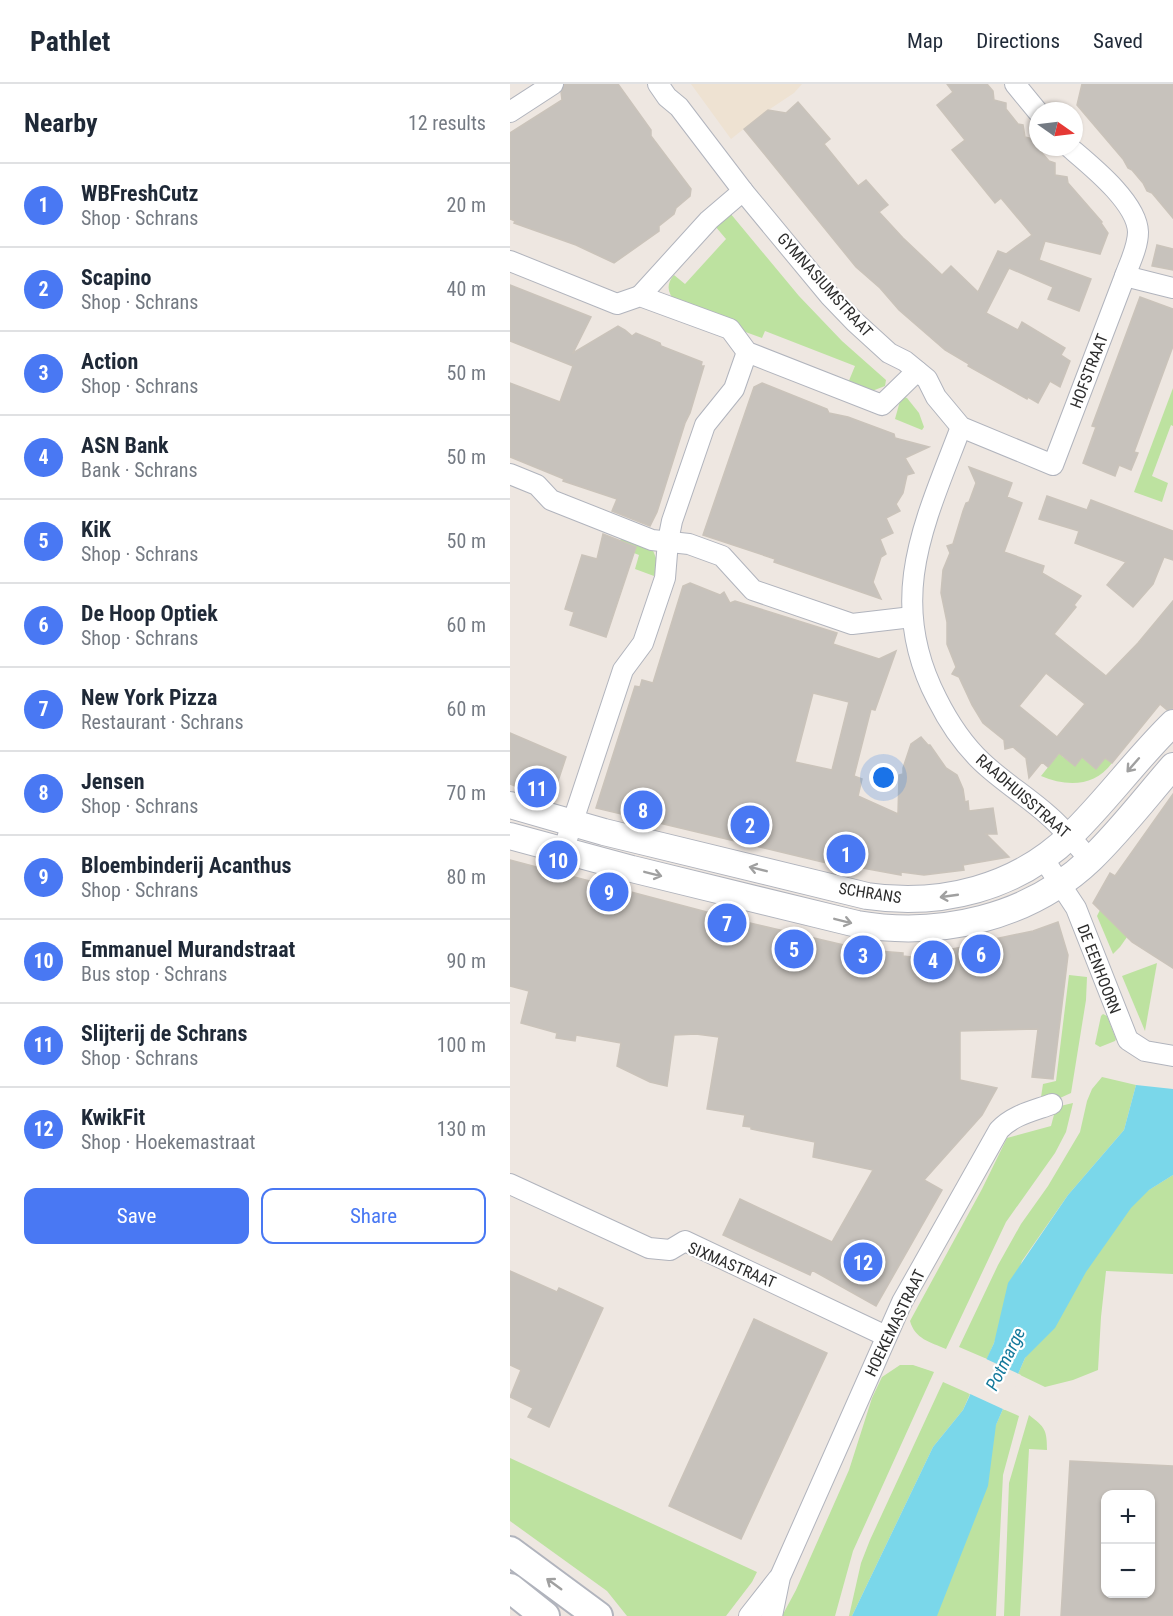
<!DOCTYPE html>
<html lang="en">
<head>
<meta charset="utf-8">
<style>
	body { margin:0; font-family:"Roboto Condensed",sans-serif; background:#f2f2f3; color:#1f2937 }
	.controls { position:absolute; right:18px; bottom:18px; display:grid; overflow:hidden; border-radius:12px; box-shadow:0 2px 4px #0004 }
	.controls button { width:54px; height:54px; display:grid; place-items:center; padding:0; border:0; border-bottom:2px solid #e0e1e3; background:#fff; color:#1f2937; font:30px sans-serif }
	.compass { position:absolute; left:519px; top:18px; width:54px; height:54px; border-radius:50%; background:#fff; box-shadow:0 2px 4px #0004; rotate:104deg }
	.you { position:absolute; left:374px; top:694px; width:21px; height:21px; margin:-15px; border:4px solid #fff; border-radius:50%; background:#1a73e8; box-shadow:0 0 0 9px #1a73e833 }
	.badge { display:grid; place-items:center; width:39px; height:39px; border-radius:50%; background:#4978f3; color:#fff; font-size:20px; font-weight:700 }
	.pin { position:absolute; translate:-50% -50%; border:3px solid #fff; box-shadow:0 2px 6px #0006 }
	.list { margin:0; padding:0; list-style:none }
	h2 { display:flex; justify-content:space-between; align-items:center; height:78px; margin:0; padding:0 24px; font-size:26px }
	h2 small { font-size:20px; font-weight:400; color:#747a83 }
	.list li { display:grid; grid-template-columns:39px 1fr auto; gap:18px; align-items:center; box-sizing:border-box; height:84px; padding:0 24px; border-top:2px solid #e0e1e3 }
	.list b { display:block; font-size:22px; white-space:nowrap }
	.list p { margin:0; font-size:20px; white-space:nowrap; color:#747a83 }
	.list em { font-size:20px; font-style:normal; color:#747a83 }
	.actions { display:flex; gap:12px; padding:18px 24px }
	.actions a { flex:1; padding:14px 0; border:2px solid #4978f3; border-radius:12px; text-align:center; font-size:21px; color:#4978f3 }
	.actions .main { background:#4978f3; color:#fff }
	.map { position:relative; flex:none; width:663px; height:1532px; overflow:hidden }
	header { display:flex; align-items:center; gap:36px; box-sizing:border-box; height:84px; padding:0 30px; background:#fff; border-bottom:2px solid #e0e1e3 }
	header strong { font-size:28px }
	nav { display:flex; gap:33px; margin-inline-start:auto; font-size:21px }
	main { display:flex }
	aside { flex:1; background:#fff }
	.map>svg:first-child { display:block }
	.education { fill:#eee2d2 }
	.green { fill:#bde2a0 }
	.water { fill:#7ad7ea }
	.pier { fill:#eee7e1 }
	.building { fill:#c7c2bc; stroke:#cac3ba; stroke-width:1.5; fill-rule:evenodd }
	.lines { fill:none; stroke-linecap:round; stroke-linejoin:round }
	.minor-casing { stroke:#b1b4bd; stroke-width:22 }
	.tertiary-casing { stroke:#b1b4bd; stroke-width:28 }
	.secondary-casing { stroke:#b1b4bd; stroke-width:32 }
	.minor { stroke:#fff; stroke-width:20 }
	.tertiary { stroke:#fff; stroke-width:26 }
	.secondary { stroke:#fff; stroke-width:28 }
	.oneway { stroke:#a0a0a0 }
	.labels { text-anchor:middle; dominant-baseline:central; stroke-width:4.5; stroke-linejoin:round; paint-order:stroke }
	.street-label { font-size:16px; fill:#2d2d2d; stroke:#fff }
	.water-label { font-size:18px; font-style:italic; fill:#14799b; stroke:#fff }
</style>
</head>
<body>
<header>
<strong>Pathlet</strong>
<nav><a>Map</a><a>Directions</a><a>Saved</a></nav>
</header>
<main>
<aside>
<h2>Nearby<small>12 results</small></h2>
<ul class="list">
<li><span class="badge">1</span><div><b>WBFreshCutz</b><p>Shop · Schrans</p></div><em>20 m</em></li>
<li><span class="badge">2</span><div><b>Scapino</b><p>Shop · Schrans</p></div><em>40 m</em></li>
<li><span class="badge">3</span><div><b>Action</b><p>Shop · Schrans</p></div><em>50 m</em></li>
<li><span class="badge">4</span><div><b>ASN Bank</b><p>Bank · Schrans</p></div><em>50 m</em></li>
<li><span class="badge">5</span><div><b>KiK</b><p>Shop · Schrans</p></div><em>50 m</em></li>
<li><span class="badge">6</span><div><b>De Hoop Optiek</b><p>Shop · Schrans</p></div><em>60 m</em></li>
<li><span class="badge">7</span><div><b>New York Pizza</b><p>Restaurant · Schrans</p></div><em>60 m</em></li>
<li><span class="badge">8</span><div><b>Jensen</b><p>Shop · Schrans</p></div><em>70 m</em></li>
<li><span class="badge">9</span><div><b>Bloembinderij Acanthus</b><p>Shop · Schrans</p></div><em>80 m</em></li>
<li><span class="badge">10</span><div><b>Emmanuel Murandstraat</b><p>Bus stop · Schrans</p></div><em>90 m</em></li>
<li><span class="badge">11</span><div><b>Slijterij de Schrans</b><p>Shop · Schrans</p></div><em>100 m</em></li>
<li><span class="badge">12</span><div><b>KwikFit</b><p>Shop · Hoekemastraat</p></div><em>130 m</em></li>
</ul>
<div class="actions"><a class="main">Save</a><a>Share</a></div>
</aside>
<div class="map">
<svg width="663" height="1532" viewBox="0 0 663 1532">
	<rect width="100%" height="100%" fill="#eee7e1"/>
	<path class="education" d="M181,0h111l-8,9 -30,20 -33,26z"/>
	<g class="green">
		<path d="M220,129l69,83 43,45 44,39 -1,6 -13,5 -24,-8 7,-17 -90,-35 -3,7 -22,-8 1,-4 -65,-24c-9,-9 -10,-18 -2,-27l11,9 41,-45 -11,-13z"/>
		<path d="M663,304v38l-2,-1 -19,51 16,7 -6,19 -28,-10z"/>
		<path d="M394,313l3,1 12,15 5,14 -2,3 -27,-11 5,-18z"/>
		<path d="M112,452l30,12 6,15 -4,13 -19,-7 4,-14 -21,-8z"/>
		<path d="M555,662l2,3 -5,7 12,9 8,-8 14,12 9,-11 7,5c-18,24 -45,24 -71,13z"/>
		<path d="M590,826l27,27 -7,10 -7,7 -16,-38z"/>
		<path d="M647,879l-12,68 -23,-55z"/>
		<path d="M559,891l18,2 -1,23 -15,93 -11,5 -19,-1 2,-13 13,-3z"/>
		<path d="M593,930l4,2 9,23 -1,2 -15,6 -5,-3 6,-28z"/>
		<path d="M592,993l34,8 -12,45 -56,65 -46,66 -28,82 -7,16 -28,-12 39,-82 23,-41 27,-38 32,-54 7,-31 5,-12z"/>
		<path d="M563,1019l-7,29 -11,21 -49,69 -60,127c-16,-7 -31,-10 -36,-28l72,-132 25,-51 44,-12 5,-19z"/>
		<path d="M663,1091v99l-67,-3 -5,46 -3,53 -25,10 -28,7 -27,-13 7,-16 93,-149z"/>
		<path d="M390,1281h13l21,7 -81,179 -18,65h-53l14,-26 53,-120 23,-72 10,-21z"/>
		<path d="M433,1298l27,12 -7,16 -30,37 -81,169h-3l12,-53 9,-23z"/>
		<path d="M493,1325l16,7 -16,59 -7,141h-86z"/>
		<path d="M519,1331c16,12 18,15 18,35l-18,-1 -9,167h-16l5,-133z"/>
		<path d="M0,1374l247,114 -5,10 -26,34h-99l-20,-25 -97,-70z"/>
	</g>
	<path class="water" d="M626,1001l37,4v86l-24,15 -18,18 -45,64 -31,56 -30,30 -29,67 -8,61 -51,130h-85l81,-169 30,-37 31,-67 14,-60 60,-88 56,-65z"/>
	<path class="pier" d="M474,1274l37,17 -16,35 -37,-17z"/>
	<g class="building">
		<path d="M55,0h53l33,46v6l40,53 -1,7 -14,12 -2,6 -15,12v5l-45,32 -38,-18 -62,-22 1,-2 -5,-2v-86l52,-33 -1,-8z"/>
		<path d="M437,0h40l6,7 1,9 12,3v6l12,15 5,1 2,12 12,3v6l6,8 6,7 6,2v12l12,2 1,6 34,39 -1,1 7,10 -8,21 -55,-13 -6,19 52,19 -12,32 -31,-12 5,-12 -44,-19 -23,45 32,17 4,-8 43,26 -4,7 9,6 -10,26 -10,-6 -12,22 -10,-6 -1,2 -59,-33 1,-2 -24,-14 -46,-40 -19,-22 -24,-21 -112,-138 24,-19 18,3 12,-11 32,37 -6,5 34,42 8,-6 22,25 -9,7 24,26 39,37 9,-9 27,26 20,-41 8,3 26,-19 -31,-37 -6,5 -43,-53 13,-10 -28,-35 16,-13z"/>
		<path d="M572,0h91v134l-21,-25 -5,-2 -4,-8 -11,-13 -4,-2 -5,-9 -46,-54z"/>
		<path d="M647,161l16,4v21l-21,-4z"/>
		<path d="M0,201l81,32 -18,36 45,-27 7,4 7,6 4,-3 24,10 1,3 41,16 -1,4h3l-14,47 -5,10 -28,89 -7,14 -38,-15 5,-12 -54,-18 1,-2 -54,-22v-74l50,19 13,-36 -63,-25z"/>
		<path d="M630,213l33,12v37l-39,106 4,1 -7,17 -12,-5 -4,11 -32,-13 13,-36 -4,-1z"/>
		<path d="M252,299l65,26 2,4 19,4 46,17 1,4 34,9 -24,11 9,15 -7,2 -4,18 -7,11 4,7 -14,7 7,15 -13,6 6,15 -5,3 -8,25 8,17 -107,-37 1,-3 -72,-24 51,-148z"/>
		<path d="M459,383l43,16 -5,14 15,6 -18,49 40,14 -2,7 39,23 -7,9 2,2 -22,27 52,42 32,-33 35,-42v107l-6,2 -7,-6 -48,59 -7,-5 -9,11 -14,-12 -7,9 -16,-13 -11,14 -6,-5 -13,16 -3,-20 -13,-11 -8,2 -1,-9 -21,-17 -11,-18 -13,-28 -7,-3 4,-7 -9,-23v-22l-6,-29 2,-23 7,-17 -3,-7 6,-2 10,-33 3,-8 3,-1 7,-19zM536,589l39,31 -28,33 -38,-31z"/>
		<path d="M537,412l40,14 4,-10 82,31v29l-9,-3 -11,27 -20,23 -26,-22 19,-23 -51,-19 4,-12 -40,-12z"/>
		<path d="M93,450l33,13 -30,90 -36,-12 4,-13 -9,-3 17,-54 15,4z"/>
		<path d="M180,499l30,12 4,-3 6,11 5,-2 102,32 -4,11 46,15 17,-8 -21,59 -4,-1 -17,67 8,3 -4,17 40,18 1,-39 4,-1v-6l8,-24 10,-7 7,8h2l16,23 11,7 6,14 2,13 3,-1 1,10 24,-3 4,26h-11l23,23 -46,8 1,5 -40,5 -23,-3v3l-44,-8 -1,3 -260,-62 39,-122 5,1 2,-7 11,3 30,-97zM303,609l36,9 -17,68 -37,-8z"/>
		<path d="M0,649l56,24 -13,39 -4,-1 -2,4 -37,-15z"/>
		<path d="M663,710v174l-41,-26 -39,-39 17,-30 5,3z"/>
		<path d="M0,776l227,60 128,30 38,3v3l17,2v-3l74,-14v-2l39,-8 25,-9 10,33 -15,124 -21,-2 6,-48 -78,2v49l37,8 -15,27 -58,65 18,10 -66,116 -64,-36 -2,5 -87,-40 17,-36 92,43 41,-72 -60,-13 2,-15 -64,-13v-2l-8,-1 2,-11 -38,-6 12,-72 -23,-3 -22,1 -7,51 -17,-4 -33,-16 4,-23 -45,-8 -1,6 -19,-3 1,-5 -36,-10 8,-32 -19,-5z"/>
		<path d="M0,1187l47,21 2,-4 44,20 -54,119 -21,-10 5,-9 -23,-11 11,-27 -11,-5z"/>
		<path d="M244,1235l73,34 -86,186 -72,-33z"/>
		<path d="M560,1377l103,5v150h-112zM596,1410h44v99h-44z"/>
	</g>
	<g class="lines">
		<defs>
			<g id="minor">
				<path d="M148,0l9,13 12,10 64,84 86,104 26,27 34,31 16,8 22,18 9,18 25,30 92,38 72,-189c5,-14 13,-29 13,-44 -1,-30 -48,-67 -69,-85"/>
				<path d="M505,0l23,28"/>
				<path d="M0,28l43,-28"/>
				<path d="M0,177l107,43 23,-8 90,33 17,23 135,53 35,-34"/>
				<path d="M615,192l48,12"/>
				<path d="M130,212l69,-76 34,-29"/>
				<path d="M451,343c-36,95 -76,172 -24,272 11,22 26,45 45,63 21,20 46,35 67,54 15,13 28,29 41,44"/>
				<path d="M0,390l27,11 14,15 101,40 37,4 33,12 31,34 99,34 60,-7"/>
				<path d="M53,767l60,-181 20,-27 22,-65 3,-37 4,-20 33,-96 29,-36 13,-37"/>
				<path d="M533,774l33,50 52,132 17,11 28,5"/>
				<path d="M0,1100l139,64 21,2 15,-9 201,95"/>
				<path d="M239,1532l29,-37"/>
				<path d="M262,1532l8,-39 122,-275 97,-172c14,-15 34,-19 53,-26"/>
			</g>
			<g id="tertiary">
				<path d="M0,721l94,27 263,64c74,11 150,-8 204,-61 36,-35 66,-77 102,-112"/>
				<path d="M0,752l122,33 225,55c83,14 172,-6 234,-65 30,-29 55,-62 82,-93"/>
			</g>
			<g id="secondary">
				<path d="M0,1467l88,65"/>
				<path d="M0,1504l35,28"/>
			</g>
		</defs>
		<use href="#minor" class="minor-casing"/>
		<use href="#tertiary" class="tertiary-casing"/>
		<use href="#secondary" class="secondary-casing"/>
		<use href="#minor" class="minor"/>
		<use href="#tertiary" class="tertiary"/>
		<use href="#secondary" class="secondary"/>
	</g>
	<defs><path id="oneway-shaft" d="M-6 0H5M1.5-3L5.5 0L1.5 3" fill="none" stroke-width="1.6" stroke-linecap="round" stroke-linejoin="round" transform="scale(1.5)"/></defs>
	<g class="oneway">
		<use href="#oneway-shaft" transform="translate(623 681) rotate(131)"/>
		<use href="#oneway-shaft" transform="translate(248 785) rotate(-166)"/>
		<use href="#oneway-shaft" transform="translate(143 790) rotate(14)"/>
		<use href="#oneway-shaft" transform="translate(439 812) rotate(172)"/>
		<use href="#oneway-shaft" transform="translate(333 837) rotate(14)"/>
		<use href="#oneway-shaft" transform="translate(44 1500) rotate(-144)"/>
	</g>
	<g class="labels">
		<g class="street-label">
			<text transform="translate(315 201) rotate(48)">GYMNASIUMSTRAAT</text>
			<text transform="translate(579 287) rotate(-69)">HOFSTRAAT</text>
			<text transform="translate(513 712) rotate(41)">RAADHUISSTRAAT</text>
			<text transform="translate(360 809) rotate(9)">SCHRANS</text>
			<text transform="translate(589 885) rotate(69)">DE EENHOORN</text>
			<text transform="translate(222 1181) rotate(23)">SIXMASTRAAT</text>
			<text transform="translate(385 1239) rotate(-64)">HOEKEMASTRAAT</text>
		</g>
		<g class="water-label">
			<text transform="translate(495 1275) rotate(-64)">Potmarge</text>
		</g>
	</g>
</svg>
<div class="controls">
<button>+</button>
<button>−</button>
</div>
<svg class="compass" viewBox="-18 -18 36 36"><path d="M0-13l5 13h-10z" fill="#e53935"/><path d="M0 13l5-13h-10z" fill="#747a83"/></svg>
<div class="you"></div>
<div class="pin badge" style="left:336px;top:770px">1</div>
<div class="pin badge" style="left:240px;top:741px">2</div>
<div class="pin badge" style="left:353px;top:871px">3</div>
<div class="pin badge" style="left:423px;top:876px">4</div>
<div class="pin badge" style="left:284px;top:865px">5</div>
<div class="pin badge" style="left:471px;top:870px">6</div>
<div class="pin badge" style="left:217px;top:839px">7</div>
<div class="pin badge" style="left:133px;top:726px">8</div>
<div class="pin badge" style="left:99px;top:808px">9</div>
<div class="pin badge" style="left:48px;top:776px">10</div>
<div class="pin badge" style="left:27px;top:704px">11</div>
<div class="pin badge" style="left:353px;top:1178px">12</div>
</div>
</main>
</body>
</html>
